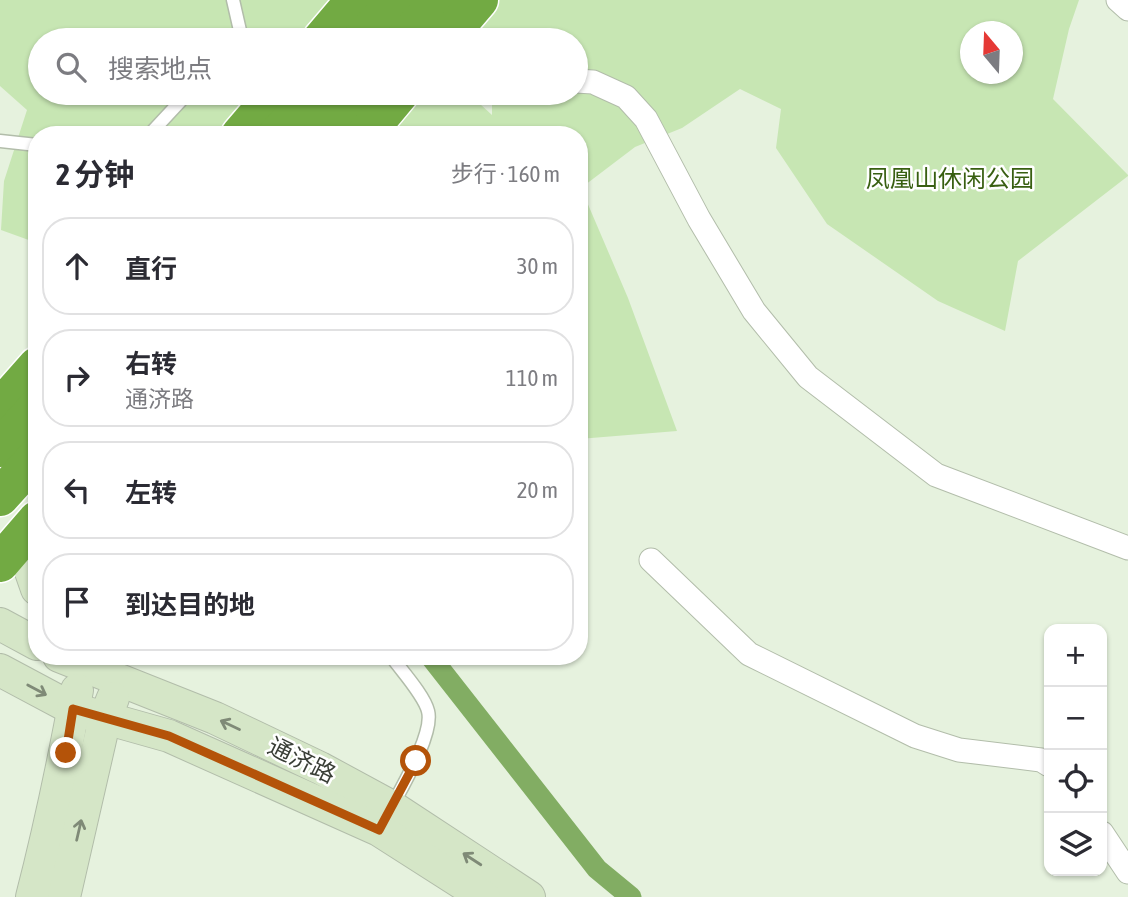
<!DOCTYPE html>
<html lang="zh">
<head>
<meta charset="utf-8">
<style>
	body { margin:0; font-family:"Asap Condensed","Noto Sans SC",sans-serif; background:#f7f7f7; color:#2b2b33 }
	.controls { position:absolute; right:21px; bottom:21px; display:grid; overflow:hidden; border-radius:14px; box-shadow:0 2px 5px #0004 }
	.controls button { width:63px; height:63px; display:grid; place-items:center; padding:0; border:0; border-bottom:2px solid #e1e1e2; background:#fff; color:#2b2b33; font:35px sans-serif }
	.compass { position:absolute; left:960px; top:21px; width:63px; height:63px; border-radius:50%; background:#fff; box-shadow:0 2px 5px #0004; rotate:341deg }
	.stop { position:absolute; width:21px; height:21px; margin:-16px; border:5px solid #b45309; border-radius:50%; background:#fff }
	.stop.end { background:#b45309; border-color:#fff; box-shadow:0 2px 7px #0008 }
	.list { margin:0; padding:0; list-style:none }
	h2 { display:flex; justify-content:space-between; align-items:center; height:91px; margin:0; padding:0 28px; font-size:30px }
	h2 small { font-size:23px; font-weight:400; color:#7c7c81 }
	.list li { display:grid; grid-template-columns:46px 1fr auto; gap:21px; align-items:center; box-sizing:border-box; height:98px; margin:0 14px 14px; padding:0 14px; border:2px solid #e1e1e2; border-radius:28px }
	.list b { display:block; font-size:26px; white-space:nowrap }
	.list p { margin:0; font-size:23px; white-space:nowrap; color:#7c7c81 }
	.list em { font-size:23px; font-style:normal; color:#7c7c81 }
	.icon { flex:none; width:38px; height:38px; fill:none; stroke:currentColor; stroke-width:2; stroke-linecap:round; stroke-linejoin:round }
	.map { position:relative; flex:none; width:1128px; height:897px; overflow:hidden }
	.search { position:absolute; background:#fff; box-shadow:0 2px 5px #0004; left:28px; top:28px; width:560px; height:77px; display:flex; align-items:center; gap:18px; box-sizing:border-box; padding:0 24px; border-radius:38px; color:#7c7c81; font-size:26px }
	.panel { position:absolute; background:#fff; box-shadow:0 2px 5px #0004; left:28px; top:126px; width:560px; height:539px; border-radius:28px }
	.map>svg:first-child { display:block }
	.green { fill:#c7e6b3; fill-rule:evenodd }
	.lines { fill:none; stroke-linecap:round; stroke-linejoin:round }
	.canal { stroke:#82ad63; stroke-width:21 }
	.lane-casing { stroke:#b2bdaa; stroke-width:15 }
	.street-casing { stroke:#b2bdaa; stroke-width:25 }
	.secondary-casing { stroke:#b2bdaa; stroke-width:34 }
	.highway-casing { stroke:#fff; stroke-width:41 }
	.lane { stroke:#fff; stroke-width:12 }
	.street { stroke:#fff; stroke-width:23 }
	.secondary { stroke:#d5e6c7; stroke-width:32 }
	.highway { stroke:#72aa43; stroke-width:38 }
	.oneway { stroke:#7f8a77 }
	.route { stroke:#b45309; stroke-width:9 }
	.labels { text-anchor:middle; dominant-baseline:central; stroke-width:5; stroke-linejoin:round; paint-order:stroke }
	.park-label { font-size:24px; fill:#385f11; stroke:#fff }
	.street-label { font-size:24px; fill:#393e36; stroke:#fff }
</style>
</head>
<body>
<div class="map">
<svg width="1128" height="897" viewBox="0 0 1128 897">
	<rect width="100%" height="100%" fill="#e6f2de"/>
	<path class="green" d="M0,0h367l44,40h-371v53h428l24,22v-22h84v-53h-111l-28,-40h642l-10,29 -16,70 75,76v1l-110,85 -13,70 -67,-30 -111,-77 -51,-76 5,-39 -41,-20 -58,39 -47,19 -54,41 47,110 49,133 -98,8v-304h-542v108l-36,-13 3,-49 23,-71 -27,-24zM970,32h42v42h-42z"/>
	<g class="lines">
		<path class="canal" d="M430,656l167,213 34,28"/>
		<defs>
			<g id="lane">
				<path d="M233,0l8,35 -5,5"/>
				<path d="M149,135l39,-42"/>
				<path d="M0,141l37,4"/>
				<path d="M391,656c10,14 33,39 37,55 6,22 -26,76 -37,97"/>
			</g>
			<g id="street">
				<path d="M1118,0l10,9"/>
				<path d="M576,81l17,1 33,15 20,22 53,100 55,92 54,66 128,98 192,73"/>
				<path d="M651,560l98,94 166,82 44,14 82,10 8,5"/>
				<path d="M1102,833l26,39"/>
			</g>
			<g id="secondary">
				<path d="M25,534l4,32 8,23"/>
				<path d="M0,624l37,20"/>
				<path d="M59,656l156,62 105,50 72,39 137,90"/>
				<path d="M0,670l73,39 96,27 210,94 105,67"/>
				<path d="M32,897c18,-69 32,-137 45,-207"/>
				<path d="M64,897l41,-179 8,-20"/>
			</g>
			<g id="highway">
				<path d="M321,40l34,-40"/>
				<path d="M361,40l36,-40"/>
				<path d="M404,40l36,-40"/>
				<path d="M445,40l34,-40"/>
				<path d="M240,135l36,-42"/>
				<path d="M277,135l38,-42"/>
				<path d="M321,135l37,-42"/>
				<path d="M365,135l35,-42"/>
				<path d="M0,408l37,-42"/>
				<path d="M0,448l37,-41"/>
				<path d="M0,497l37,-41"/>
				<path d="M0,563l37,-43"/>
			</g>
		</defs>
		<use href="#lane" class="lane-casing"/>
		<use href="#street" class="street-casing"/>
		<use href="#secondary" class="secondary-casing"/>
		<use href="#highway" class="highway-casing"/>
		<use href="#lane" class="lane"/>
		<use href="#street" class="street"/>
		<use href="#secondary" class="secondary"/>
		<use href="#highway" class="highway"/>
	</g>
	<defs><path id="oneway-shaft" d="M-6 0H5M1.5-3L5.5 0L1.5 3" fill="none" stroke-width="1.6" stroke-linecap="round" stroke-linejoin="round" transform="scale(1.75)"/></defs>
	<g class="oneway">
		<use href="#oneway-shaft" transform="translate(37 690) rotate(28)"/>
		<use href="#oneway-shaft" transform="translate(230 725) rotate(-155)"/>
		<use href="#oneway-shaft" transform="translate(79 830) rotate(-77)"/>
		<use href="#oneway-shaft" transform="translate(472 859) rotate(-147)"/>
	</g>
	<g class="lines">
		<path class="route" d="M66,753l7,-44 96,27 210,94 37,-69"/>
	</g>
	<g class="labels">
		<g class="park-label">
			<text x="950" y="178">凤凰山休闲公园</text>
		</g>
		<g class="street-label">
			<text transform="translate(302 760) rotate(26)">通济路</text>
		</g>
	</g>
</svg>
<div class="controls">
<button>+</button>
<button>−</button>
<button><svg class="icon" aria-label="locate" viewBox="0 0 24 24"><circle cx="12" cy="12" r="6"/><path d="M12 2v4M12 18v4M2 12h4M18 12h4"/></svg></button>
<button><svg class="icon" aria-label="layers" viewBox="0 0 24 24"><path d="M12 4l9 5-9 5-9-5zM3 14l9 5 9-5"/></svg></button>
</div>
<svg class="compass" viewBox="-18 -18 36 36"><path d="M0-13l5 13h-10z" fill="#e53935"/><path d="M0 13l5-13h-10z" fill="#7c7c81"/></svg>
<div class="stop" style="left:416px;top:761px"></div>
<div class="stop end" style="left:66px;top:753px"></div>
<div class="search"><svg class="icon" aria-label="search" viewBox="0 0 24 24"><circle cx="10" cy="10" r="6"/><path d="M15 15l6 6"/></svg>搜索地点</div>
<section class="panel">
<h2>2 分钟<small>步行 · 160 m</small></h2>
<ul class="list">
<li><svg class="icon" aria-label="ahead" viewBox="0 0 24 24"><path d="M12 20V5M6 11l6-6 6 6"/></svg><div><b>直行</b></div><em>30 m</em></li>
<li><svg class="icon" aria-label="right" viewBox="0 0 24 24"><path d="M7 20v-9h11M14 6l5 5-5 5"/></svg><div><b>右转</b><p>通济路</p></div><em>110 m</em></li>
<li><svg class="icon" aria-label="left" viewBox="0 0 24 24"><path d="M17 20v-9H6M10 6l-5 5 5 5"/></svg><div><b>左转</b></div><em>20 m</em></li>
<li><svg class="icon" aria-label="arrive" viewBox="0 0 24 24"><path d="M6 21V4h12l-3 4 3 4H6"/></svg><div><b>到达目的地</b></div></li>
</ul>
</section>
</div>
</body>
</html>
